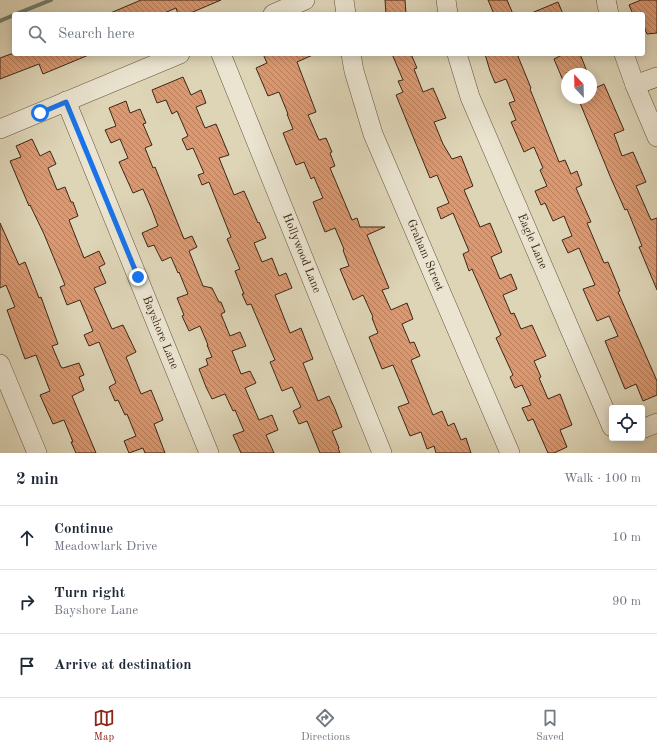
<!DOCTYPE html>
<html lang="en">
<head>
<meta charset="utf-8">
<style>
	body { margin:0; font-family:"Old Standard TT",serif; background:#f2f2f3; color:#1f2937 }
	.controls { position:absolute; right:12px; bottom:12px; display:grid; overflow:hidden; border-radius:4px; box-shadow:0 2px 10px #0003 }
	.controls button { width:36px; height:36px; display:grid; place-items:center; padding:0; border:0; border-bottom:1px solid #e0e1e3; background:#fff; color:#1f2937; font:20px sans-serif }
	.compass { position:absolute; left:561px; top:68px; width:36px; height:36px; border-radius:50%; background:#fff; box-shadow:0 2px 10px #0003; rotate:338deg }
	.stop { position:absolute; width:12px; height:12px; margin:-9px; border:3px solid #1a73e8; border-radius:50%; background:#fff }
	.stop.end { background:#1a73e8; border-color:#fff; box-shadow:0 1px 4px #0008 }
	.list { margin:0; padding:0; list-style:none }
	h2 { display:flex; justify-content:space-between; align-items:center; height:52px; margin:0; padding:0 16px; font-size:17px }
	h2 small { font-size:13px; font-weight:400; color:#747a83 }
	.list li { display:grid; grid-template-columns:26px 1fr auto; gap:12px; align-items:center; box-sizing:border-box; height:64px; padding:0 16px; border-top:1px solid #e0e1e3 }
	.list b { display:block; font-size:15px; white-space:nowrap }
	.list p { margin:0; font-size:13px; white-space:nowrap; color:#747a83 }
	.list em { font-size:13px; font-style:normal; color:#747a83 }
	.icon { flex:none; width:22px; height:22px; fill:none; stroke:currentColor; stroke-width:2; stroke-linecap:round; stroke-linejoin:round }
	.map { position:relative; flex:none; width:657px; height:453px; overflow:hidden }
	.search { position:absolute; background:#fff; box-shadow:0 2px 10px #0003; left:12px; right:12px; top:12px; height:44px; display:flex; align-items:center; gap:10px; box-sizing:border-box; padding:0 14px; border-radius:4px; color:#747a83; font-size:15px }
	.sheet { height:244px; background:#fff }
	nav { display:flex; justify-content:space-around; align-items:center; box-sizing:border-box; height:56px; border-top:1px solid #e0e1e3; background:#fff; font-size:11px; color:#747a83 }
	nav a { display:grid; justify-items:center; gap:2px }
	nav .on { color:#8f2418 }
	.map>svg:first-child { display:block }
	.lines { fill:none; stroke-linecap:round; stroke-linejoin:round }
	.stream { stroke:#717f6f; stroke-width:4 }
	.building { fill:url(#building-back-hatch); stroke:#3d2717 }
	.minor-casing { stroke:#65523f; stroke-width:20 }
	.minor { stroke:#eae4d0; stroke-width:19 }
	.route { stroke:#1a73e8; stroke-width:5 }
	.labels { text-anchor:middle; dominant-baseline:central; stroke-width:3; stroke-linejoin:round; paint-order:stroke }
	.street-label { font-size:12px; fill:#3d2717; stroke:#eae4d0 }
</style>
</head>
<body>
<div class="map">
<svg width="657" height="453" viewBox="0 0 657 453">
	<defs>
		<pattern id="building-back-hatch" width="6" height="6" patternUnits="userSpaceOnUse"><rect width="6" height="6" fill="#dc9971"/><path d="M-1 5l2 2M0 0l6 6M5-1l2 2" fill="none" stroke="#b47d5c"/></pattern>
	</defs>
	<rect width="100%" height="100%" fill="#ded5b7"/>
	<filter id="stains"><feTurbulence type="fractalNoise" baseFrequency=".005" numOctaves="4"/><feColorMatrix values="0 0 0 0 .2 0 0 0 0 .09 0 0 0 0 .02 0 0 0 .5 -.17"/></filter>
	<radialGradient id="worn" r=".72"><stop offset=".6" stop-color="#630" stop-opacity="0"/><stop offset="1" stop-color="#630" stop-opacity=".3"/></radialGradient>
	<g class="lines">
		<g class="stream">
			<path d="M16,14l35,-14"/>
			<path d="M0,21l14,-6"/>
		</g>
	</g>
	<g class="building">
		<path d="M141,0h80l-33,14h-10l-2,-6 -14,6h-54z"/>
		<path d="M385,0h20l1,14h-20z"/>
		<path d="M488,0h19l6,14h-19z"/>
		<path d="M641,0h16v33l-10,1 -4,-10v-10h-10l-4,-9z"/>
		<path d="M558,2l5,12h-34z"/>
		<path d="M11,54h80l-48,20 -4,-10 -39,15v-21z"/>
		<path d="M263,54h52l-18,8 19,50 -8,3 11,25 7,-2 6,14 -2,1 5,13 -5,2 22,52 5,-2 3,9h25l-18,8 22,53 -7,2 9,20 16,-7 6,16 -11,5 8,19 4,-1 6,14 -9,4 22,55 9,-4 6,15 6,-3 7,17 5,-2 5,15h-35l-2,-7 -7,3 -6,-17 -11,4 -12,-29 11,-4 -16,-38 -11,4 -13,-32 9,-4 -6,-15 1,-1 -10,-22 -10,5 -13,-31 9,-3 -6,-16 1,-1 -9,-21 -10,4 -12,-30 10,-4 -9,-21 -3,2 -7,-17 -8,3 -13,-32 10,-4 -6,-15h1l-9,-22 -11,4 -12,-28 11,-5z"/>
		<path d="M392,54h19l6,14 -3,1 9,23 10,-4 13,30 -12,4 9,22 9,15 9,-3 12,30 -9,4 16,37 10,-4 12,29 -11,5 9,22 11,-5 6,15 -14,6 8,19 3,-1 7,16 11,-4 14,31 -12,5 7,16 -2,1 9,21 12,-5 12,31 -12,5 7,17 -13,6h-6l-15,-34 -5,2 -6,-13 9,-3 -9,-20 -7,3 -5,-11 3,-2 -17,-37 5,-3 -29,-66 -3,2 -6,-17 6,-3 -16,-38 -12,6 -4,-11 12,-5 -12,-28 -7,3 -34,-83 7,-3 -5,-11 5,-1z"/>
		<path d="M485,54h32l14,34 -1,1 29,73 6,-2 6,14 6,-3 5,14 -6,3 15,34 -4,1 17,40 4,-1 12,29 -2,1 39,89v14l-14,6 -7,-17 -11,5 -20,-48 13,-5 -9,-20 -12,5 -14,-32 12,-4 -16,-37 -11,5 -6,-13 10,-4 -8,-20 -11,5 -8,-18 -4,2 -6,-14 12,-5 -7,-16 3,-2 -9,-21 -10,5 -13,-30 5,-2 -7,-17 6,-2 -9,-22 -11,4 -5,-12z"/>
		<path d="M559,54h21l8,20h-20l-1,-2v18l-13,-31 6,-3z"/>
		<path d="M183,77l8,18 10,-5 5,13 -10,4 9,21 11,-4 13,31 -10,3 15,37 10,-4 14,32 1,-1 7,16 -12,5 8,19 10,-4 7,18 7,-3 6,15 -17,7 15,38 11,-5 5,13 7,18 -10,4 15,38 11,-5 6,13 7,18 -10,4 7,17h-1l2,5h-20l-13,-32 -8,3 -6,-13 8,-4 -9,-20 -10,4 -12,-29 5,-2 -24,-56 -4,1 -5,-11h2l-9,-23 5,-2 -13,-30 4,-2 -22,-55 -7,3 -4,-10 6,-2 -11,-25 -6,2 -5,-11 6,-3 -11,-25 -5,3 -6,-14 -9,3 -5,-13z"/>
		<path d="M604,84l20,46 -10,4 8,22 11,-4 13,30 -10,4 15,34 6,-2v72l-18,-43 3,-1 -15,-37 -2,1 -15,-34 -32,-78h13v-8z"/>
		<path d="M126,101l4,12 10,-4 6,14 -3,1 9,21 -7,3 8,20 2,-1 29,72 8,-3 5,11 -8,4 14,35 9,2 7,14h2l4,10 -4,2 9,22 10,-4 6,14 -14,5 9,23 9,-3 6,12 -11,5 14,32 13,-5 6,15 -12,5 8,18h-33l-8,-18 11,-4 -9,-21 -2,1 -8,-17 -13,5 -6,-12 -7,-18 9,-4 -2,-6 6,-2 -5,-12h1l-8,-19 -11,5 -7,-15 2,-1 -7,-17 11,-4 -9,-22 -1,1 -7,-16 -9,4 -8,-16 -6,2 -6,-14 16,-7 -6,-16 -9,-21 -10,4 -14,-31 9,-4 -8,-19 -9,4 -6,-13 11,-4 -7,-18z"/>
		<path d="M32,139l8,17 10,-5 6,13 -8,4 9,22 8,-3 6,15h2l5,14 -9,4 15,38 15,-7 6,13 -6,3 7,16 -12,5 18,41 11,-4 13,27 -10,5 15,37 10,-4 11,27 1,3 -9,4 11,29h-20l-2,-5 -14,5 -5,-12 12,-5 -9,-22 -2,1 -7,-15 -3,1 -6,-14 7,-4 -17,-41 -10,4 -5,-11 9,-4 -13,-31 -13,5 -7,-18 5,-2 -21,-51 -14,-29 -1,1 -19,-45 11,-4 -5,-11z"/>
		<path d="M0,223l19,42 6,-3 14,36 2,-1 17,47 -6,2 9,21 2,1 16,-5 5,12 -5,2 5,13 -12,6 24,57h-20l-5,-11h2l-9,-22 -11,4 -13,-29 10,-4 -14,-36 -11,4 -18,-49 8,-3 -9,-22 -6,3z"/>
	</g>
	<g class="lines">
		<defs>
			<g id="minor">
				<path d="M344,0l2,14"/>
				<path d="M446,0l2,14"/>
				<path d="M606,0l3,14"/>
				<path d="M273,14l32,-14"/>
				<path id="s1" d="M221,54l161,399"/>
				<path id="s2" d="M351,54l3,17 19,63 137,319"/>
				<path id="s3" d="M457,54l13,43 142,330"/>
				<path d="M624,54l11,31 22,52"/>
				<path d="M635,85l22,-8"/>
				<path id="s4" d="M66,101l143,352"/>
				<path d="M0,129l180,-75"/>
				<path d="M0,364l37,89"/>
				<path d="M642,429l15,-6"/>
			</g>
		</defs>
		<use href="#minor" class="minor-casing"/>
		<use href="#minor" class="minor"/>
	</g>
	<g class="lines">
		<path class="route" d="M40,113l26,-11 72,175"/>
	</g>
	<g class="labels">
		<g class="street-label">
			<text stroke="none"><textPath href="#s3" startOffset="202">Eagle Lane</textPath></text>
			<text stroke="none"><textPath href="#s1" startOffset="215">Hollywood Lane</textPath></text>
			<text stroke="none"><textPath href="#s2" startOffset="215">Graham Street</textPath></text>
			<text stroke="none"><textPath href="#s4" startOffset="250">Bayshore Lane</textPath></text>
		</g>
	</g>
	<rect width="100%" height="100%" filter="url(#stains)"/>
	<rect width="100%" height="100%" fill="url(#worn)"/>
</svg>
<div class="controls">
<button><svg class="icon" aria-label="locate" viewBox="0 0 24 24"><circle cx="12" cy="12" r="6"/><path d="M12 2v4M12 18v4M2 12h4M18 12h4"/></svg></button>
</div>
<svg class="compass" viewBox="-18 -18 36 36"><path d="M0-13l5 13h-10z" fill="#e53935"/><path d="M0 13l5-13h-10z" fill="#747a83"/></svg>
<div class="stop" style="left:40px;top:113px"></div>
<div class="stop end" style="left:138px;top:277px"></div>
<div class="search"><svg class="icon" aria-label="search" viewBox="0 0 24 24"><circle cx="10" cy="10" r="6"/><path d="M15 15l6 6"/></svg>Search here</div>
</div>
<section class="sheet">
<h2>2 min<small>Walk · 100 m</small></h2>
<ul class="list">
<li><svg class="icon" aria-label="ahead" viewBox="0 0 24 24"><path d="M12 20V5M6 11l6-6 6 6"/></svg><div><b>Continue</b><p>Meadowlark Drive</p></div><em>10 m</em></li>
<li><svg class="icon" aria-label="right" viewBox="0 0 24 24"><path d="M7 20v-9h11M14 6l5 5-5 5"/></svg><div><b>Turn right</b><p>Bayshore Lane</p></div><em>90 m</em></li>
<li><svg class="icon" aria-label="arrive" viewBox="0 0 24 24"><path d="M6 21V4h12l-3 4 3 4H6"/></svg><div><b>Arrive at destination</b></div></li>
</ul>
</section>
<nav>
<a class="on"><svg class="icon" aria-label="map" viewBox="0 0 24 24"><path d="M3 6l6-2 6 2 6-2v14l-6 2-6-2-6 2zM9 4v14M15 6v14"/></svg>Map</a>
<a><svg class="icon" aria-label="directions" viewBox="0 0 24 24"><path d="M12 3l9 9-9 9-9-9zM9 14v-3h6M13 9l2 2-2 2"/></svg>Directions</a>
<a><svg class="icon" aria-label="saved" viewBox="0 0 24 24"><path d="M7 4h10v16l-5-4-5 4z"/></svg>Saved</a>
</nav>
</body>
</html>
